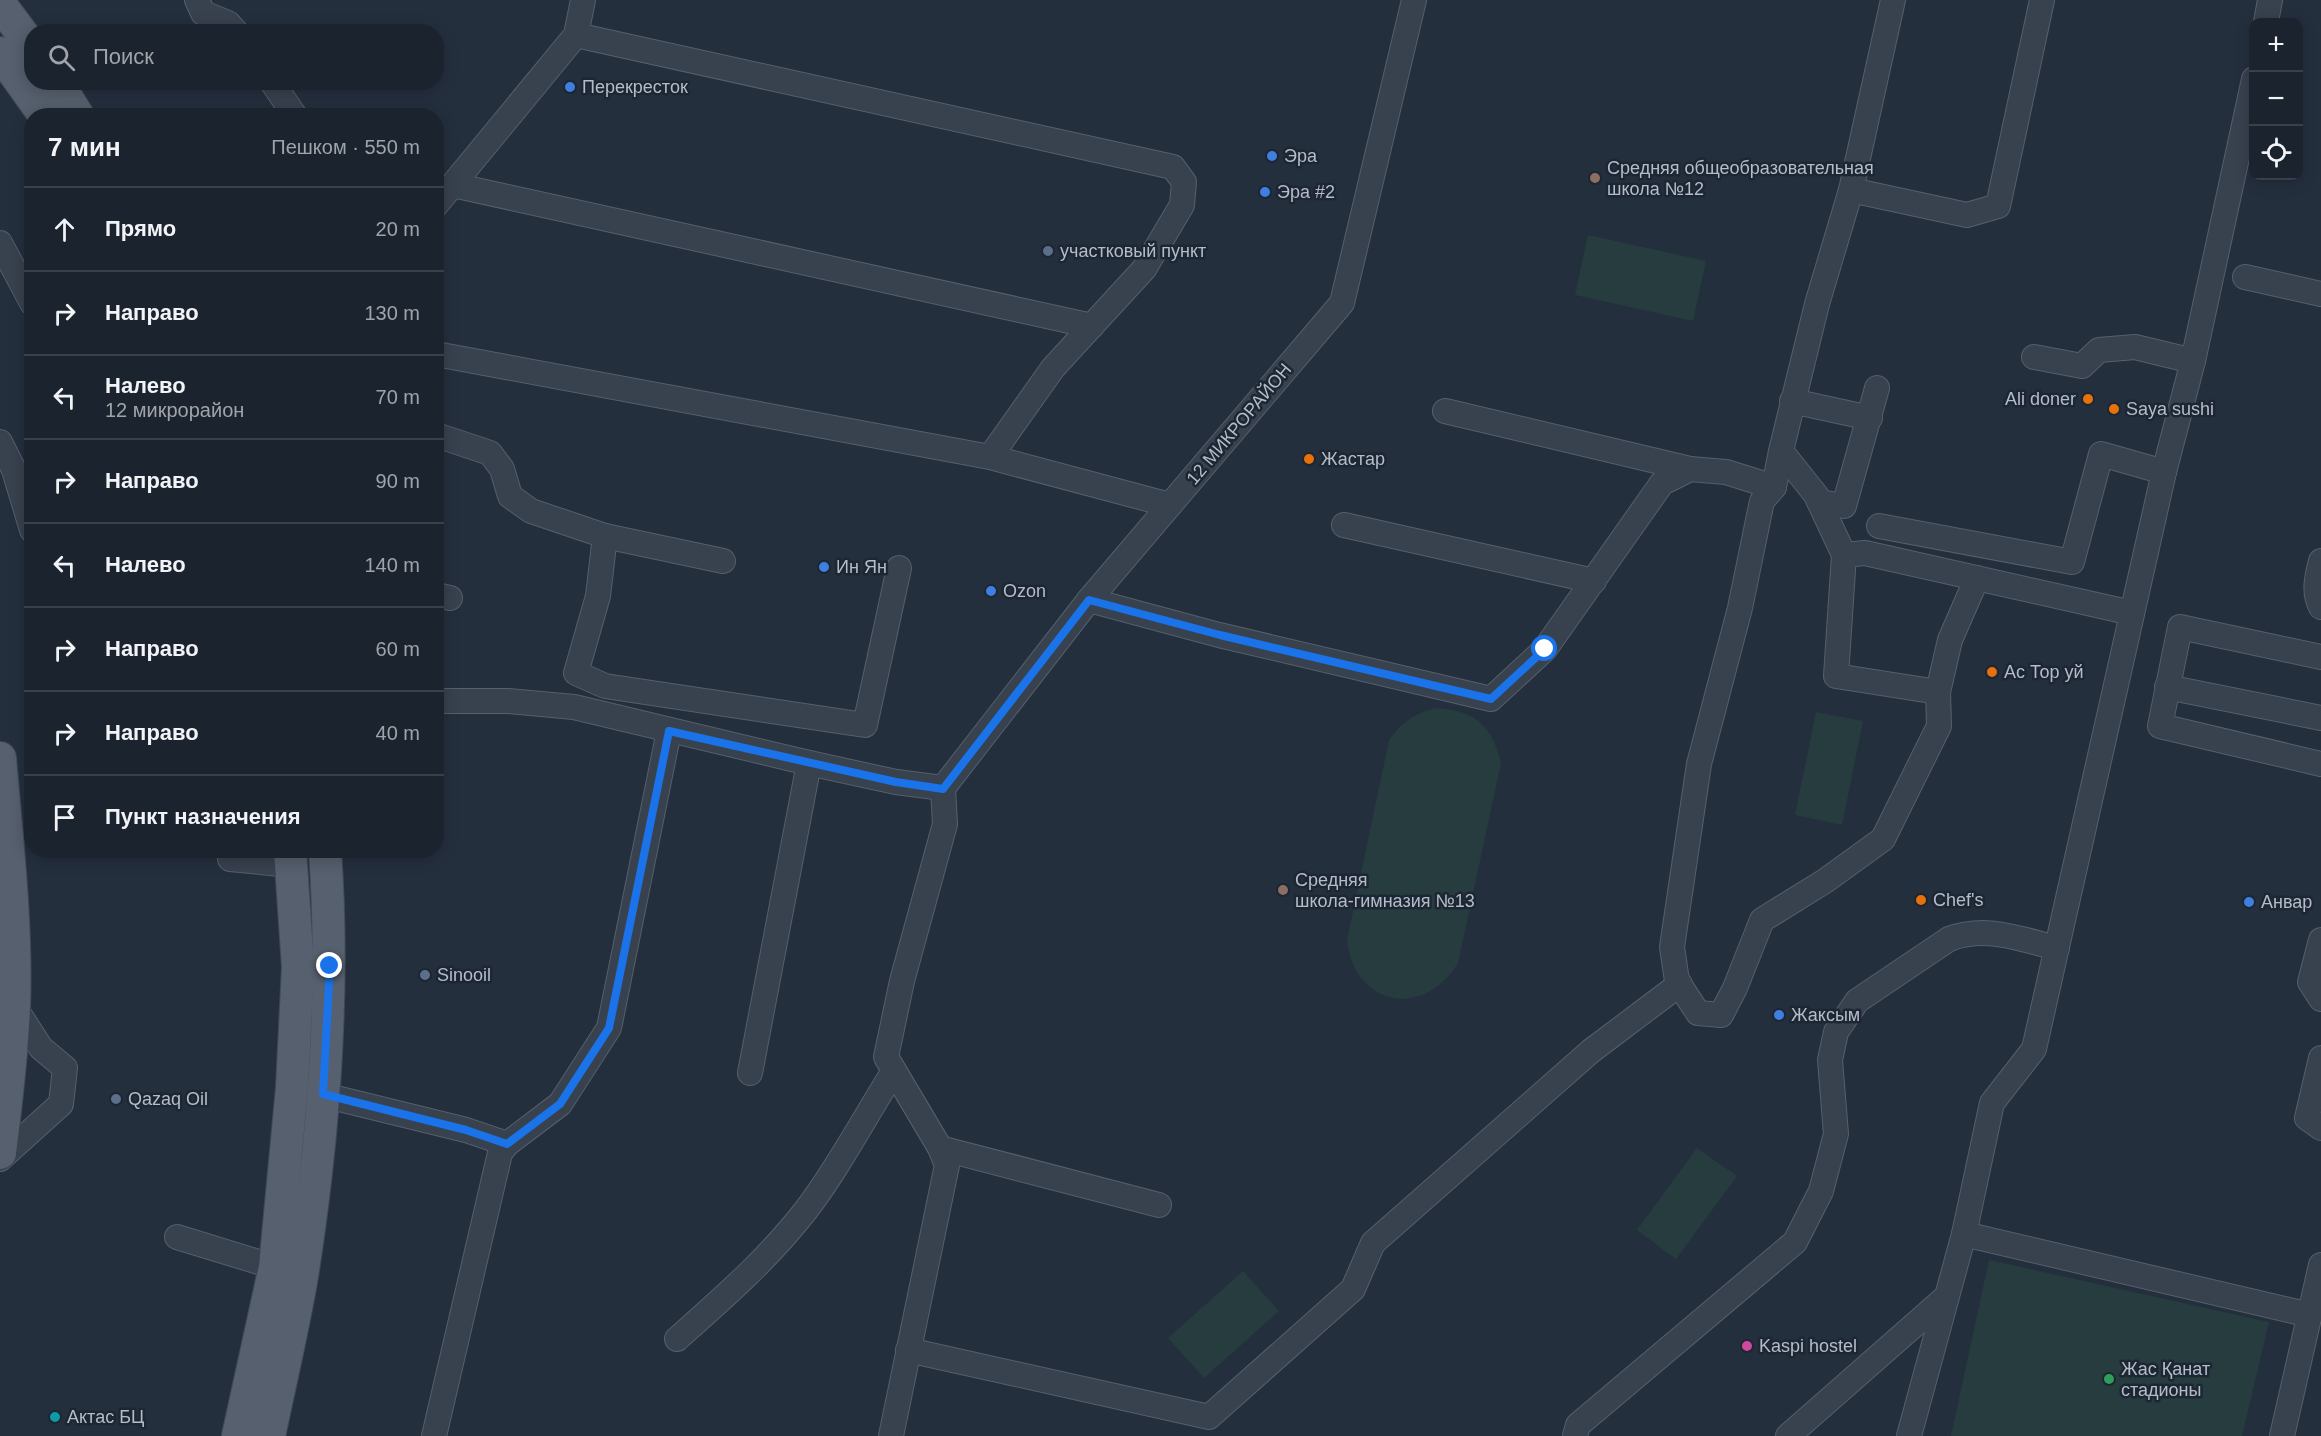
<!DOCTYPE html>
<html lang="ru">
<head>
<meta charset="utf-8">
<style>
	body { margin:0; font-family:Helvetica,sans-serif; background:#282f3a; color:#f1f3f6 }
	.controls { position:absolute; right:18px; top:18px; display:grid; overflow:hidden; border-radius:12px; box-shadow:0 3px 15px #0003 }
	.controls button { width:54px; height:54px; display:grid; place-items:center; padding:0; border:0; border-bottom:2px solid #39404a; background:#1b232e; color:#f1f3f6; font:30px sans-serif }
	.stop { position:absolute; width:18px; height:18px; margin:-14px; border:4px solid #1a73e8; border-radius:50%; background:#fff }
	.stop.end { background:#1a73e8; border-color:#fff; box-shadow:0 2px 6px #0008 }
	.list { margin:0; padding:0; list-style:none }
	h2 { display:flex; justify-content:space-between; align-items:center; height:78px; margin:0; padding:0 24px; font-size:26px }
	h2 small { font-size:20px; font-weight:400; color:#a0a4aa }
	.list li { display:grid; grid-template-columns:39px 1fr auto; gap:18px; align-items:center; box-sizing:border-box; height:84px; padding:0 24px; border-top:2px solid #39404a }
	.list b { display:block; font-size:22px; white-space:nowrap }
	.list p { margin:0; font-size:20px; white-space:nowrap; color:#a0a4aa }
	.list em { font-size:20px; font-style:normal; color:#a0a4aa }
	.icon { flex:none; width:33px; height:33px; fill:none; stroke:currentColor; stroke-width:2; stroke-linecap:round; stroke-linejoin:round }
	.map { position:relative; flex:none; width:2321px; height:1436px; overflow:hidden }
	.search { position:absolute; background:#1b232e; box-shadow:0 3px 15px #0003; left:24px; top:24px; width:420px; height:66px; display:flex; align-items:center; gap:15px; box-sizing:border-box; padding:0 21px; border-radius:24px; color:#a0a4aa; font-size:22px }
	.panel { position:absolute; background:#1b232e; box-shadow:0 3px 15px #0003; left:24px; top:108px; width:420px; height:750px; border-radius:24px }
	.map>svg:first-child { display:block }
	.green { fill:#263c3f }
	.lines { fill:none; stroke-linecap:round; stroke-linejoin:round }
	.minor-casing { stroke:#565f6c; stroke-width:26 }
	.major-casing { stroke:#414a57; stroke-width:34 }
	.minor { stroke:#38414e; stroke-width:24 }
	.major { stroke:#56606e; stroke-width:32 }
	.route { stroke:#1a73e8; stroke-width:8 }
	.shop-dot { fill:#3f7fe0; stroke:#1d2633; stroke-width:2 }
	.education-dot { fill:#8d6e63; stroke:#1d2633; stroke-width:2 }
	.service-dot { fill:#5c6f8a; stroke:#1d2633; stroke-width:2 }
	.food-dot { fill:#e8710a; stroke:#1d2633; stroke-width:2 }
	.hotel-dot { fill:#d1479c; stroke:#1d2633; stroke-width:2 }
	.leisure-dot { fill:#2e9e5b; stroke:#1d2633; stroke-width:2 }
	.culture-dot { fill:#0f9aa8; stroke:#1d2633; stroke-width:2 }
	.labels { text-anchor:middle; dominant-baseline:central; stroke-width:5; stroke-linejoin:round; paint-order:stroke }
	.poi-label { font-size:18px; fill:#b4bcc9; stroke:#1d2633; text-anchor:start }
	.street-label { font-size:18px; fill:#b4bcc9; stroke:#1d2633 }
</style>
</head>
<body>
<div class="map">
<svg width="2321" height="1436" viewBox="0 0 2321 1436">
	<rect width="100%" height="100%" fill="#242f3e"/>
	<g class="green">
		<path d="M1588,235l118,26 -13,60 -118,-26z"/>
		<path d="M1435,708c39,2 57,17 66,55l-43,200c-35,57 -104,43 -111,-23l42,-200c13,-18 25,-26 46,-32z"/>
		<path d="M1816,712l47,9 -21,104 -47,-10z"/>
		<path d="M1697,1148l40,28 -61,83 -39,-29z"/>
		<path d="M1989,1260l280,62 -27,114h-291z"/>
		<path d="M1243,1271l36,40 -75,67 -36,-40z"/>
	</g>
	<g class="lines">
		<defs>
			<g id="minor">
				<path d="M197,0l6,13 25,10 8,9"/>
				<path d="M1893,0l-42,190 116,25 31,-9 44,-206"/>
				<path d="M2266,22l4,-22"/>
				<path d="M272,82l23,34"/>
				<path d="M453,185l639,141"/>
				<path d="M1851,190l-34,114 -36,147 35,44 28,60 21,-2 267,60"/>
				<path d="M436,205l140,-170 7,-35"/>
				<path d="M0,243l32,60"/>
				<path d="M2245,277l76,17"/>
				<path d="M436,354l554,103 63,-89 91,-99 38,-64 2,-23 -11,-15 -597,-132"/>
				<path d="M2034,357l48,9 17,-16 36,-3 58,14"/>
				<path d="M1792,401l78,17"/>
				<path d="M1445,411l245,58"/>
				<path d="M436,435l54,18 12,16 8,27 21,15 74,25"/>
				<path d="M0,442l14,28 18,60"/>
				<path d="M1781,451l-7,36 -12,14 -22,107 -41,156 -27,183 5,34 21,32 23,2 14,-27 27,-68 63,-39 58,-42 56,-113 -1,-34 12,-52 27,-62"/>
				<path d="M990,457l180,48"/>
				<path d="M1819,502l25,4 33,-118"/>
				<path d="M1344,525l250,56"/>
				<path d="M1879,526l193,36 29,-108 63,18"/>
				<path d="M1844,555l-8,121 102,16"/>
				<path d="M723,561l-118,-25 -7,60 -22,77 29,13 260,39 34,-157"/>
				<path d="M2321,561c-4,16 -8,31 0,46"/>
				<path d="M436,595l14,3"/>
				<path d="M1089,600l130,35 272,64 54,-50 117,-166 28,-14 36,3 48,15"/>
				<path d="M2321,657l-141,-30 -20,99 161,38"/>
				<path d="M2167,687l154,31"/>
				<path d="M436,701h72l66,6 235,56 87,19 47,6"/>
				<path d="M943,788l146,-188 253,-297 72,-303"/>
				<path d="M230,859l61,6"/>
				<path d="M2321,940l-11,42 11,17"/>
				<path d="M2321,1058l-14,60 14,10"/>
				<path d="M750,1073l59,-310"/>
				<path d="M307,1091l159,39 41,14 53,-40 49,-76 60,-297"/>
				<path d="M940,1148l219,57"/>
				<path d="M0,1159l61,-55 4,-36 -24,-20 -27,-42h-5"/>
				<path d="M1964,1234l28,-131 42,-54 130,-577 29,-111 61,-282"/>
				<path d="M177,1237l114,35"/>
				<path d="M677,1339c46,-41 91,-80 129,-129 31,-40 60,-95 88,-139"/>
				<path d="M908,1350l301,67 144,-128 20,-46 218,-192 89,-67"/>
				<path d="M434,1436l66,-283 7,-9"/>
				<path d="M891,1436l56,-271 -7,-17 -54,-91 16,-76 43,-157 -2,-36"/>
				<path d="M1575,1436l3,-11 217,-183 26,-51 15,-57 -6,-74 6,-28 21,-31 92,-62c38,-14 70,0 108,9"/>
				<path d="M1788,1436l157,-138"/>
				<path d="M1909,1436l55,-202 346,81"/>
				<path d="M2282,1436l39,-171"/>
			</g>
			<g id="major">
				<path d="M0,4l32,43"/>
				<path d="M0,53l45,63"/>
				<path d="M57,82l21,34"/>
				<path d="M0,758c7,83 17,166 14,250 -2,48 -8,96 -14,145"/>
				<path d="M238,1436l37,-169 17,-179 6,-121 -8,-117"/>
				<path d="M269,1436c11,-53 24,-107 33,-160 22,-140 33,-284 23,-426"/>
			</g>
		</defs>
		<use href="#minor" class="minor-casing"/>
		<use href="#major" class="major-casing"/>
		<use href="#minor" class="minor"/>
		<use href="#major" class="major"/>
	</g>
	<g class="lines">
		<path class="route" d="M330,966l-7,128 143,36 41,14 53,-40 49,-76 60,-297 227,51 47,7 146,-189 131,35 271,64 54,-50"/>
	</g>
	<g class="shop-dot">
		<circle cx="570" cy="87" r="6"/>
		<circle cx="1272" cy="156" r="6"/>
		<circle cx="1265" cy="192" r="6"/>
		<circle cx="824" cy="567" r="6"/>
		<circle cx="991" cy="591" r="6"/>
		<circle cx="2249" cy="902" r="6"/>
		<circle cx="1779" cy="1015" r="6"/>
	</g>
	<g class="education-dot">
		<circle cx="1595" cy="178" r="6"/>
		<circle cx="1283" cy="890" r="6"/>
	</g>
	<g class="service-dot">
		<circle cx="1048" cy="251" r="6"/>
		<circle cx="425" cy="975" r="6"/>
		<circle cx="116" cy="1099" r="6"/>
	</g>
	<g class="food-dot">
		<circle cx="2088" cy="399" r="6"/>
		<circle cx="2114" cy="409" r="6"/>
		<circle cx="1309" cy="459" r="6"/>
		<circle cx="1992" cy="672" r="6"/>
		<circle cx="1921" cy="900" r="6"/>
	</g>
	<circle class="hotel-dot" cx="1747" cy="1346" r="6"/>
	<circle class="leisure-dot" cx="2109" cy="1379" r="6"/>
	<circle class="culture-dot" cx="55" cy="1417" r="6"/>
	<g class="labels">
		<g class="poi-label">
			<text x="582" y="87">Перекресток</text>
			<text x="1284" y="156">Эра</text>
			<text x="1607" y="168">Средняя общеобразовательная<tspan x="1607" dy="21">школа №12</tspan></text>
			<text x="1277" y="192">Эра #2</text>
			<text x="1060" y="251">участковый пункт</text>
			<text x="2076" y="399" text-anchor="end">Ali doner</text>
			<text x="2126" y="409">Saya sushi</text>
			<text x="1321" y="459">Жастар</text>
			<text x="836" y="567">Ин Ян</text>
			<text x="1003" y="591">Ozon</text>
			<text x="2004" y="672">Ас Тор уй</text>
			<text x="1295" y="880">Средняя<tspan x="1295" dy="21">школа-гимназия №13</tspan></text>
			<text x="1933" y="900">Chef's</text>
			<text x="2261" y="902">Анвар</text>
			<text x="437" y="975">Sinooil</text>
			<text x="1791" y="1015">Жаксым</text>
			<text x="128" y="1099">Qazaq Oil</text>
			<text x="1759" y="1346">Kaspi hostel</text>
			<text x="2121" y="1369">Жас Қанат<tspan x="2121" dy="21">стадионы</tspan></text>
			<text x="67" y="1417">Актас БЦ</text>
		</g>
		<g class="street-label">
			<text transform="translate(1239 424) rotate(-50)">12 МИКРОРАЙОН</text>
		</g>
	</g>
</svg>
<div class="controls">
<button>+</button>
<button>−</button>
<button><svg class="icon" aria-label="locate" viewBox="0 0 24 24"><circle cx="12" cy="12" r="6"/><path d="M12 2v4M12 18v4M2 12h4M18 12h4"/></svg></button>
</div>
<div class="stop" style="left:1545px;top:649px"></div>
<div class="stop end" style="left:330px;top:966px"></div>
<div class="search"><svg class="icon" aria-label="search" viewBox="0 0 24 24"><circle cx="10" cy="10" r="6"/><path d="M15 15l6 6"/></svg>Поиск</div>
<section class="panel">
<h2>7 мин<small>Пешком · 550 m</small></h2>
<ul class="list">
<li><svg class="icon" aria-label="ahead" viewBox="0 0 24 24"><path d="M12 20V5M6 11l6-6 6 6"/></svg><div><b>Прямо</b></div><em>20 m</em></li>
<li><svg class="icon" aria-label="right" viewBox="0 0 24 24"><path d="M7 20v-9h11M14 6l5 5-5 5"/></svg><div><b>Направо</b></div><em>130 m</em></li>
<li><svg class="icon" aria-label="left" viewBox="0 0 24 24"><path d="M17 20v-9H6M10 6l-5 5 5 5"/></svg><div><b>Налево</b><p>12 микрорайон</p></div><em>70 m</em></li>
<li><svg class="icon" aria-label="right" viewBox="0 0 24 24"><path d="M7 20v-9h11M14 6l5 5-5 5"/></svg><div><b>Направо</b></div><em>90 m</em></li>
<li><svg class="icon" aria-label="left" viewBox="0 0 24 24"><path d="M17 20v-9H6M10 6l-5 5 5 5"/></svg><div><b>Налево</b></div><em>140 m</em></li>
<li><svg class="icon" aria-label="right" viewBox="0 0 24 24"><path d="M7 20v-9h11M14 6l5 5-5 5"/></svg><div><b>Направо</b></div><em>60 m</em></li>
<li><svg class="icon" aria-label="right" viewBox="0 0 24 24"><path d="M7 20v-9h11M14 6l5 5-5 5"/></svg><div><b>Направо</b></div><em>40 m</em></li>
<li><svg class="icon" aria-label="arrive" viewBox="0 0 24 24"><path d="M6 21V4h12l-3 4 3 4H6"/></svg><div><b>Пункт назначения</b></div></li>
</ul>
</section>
</div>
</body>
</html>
